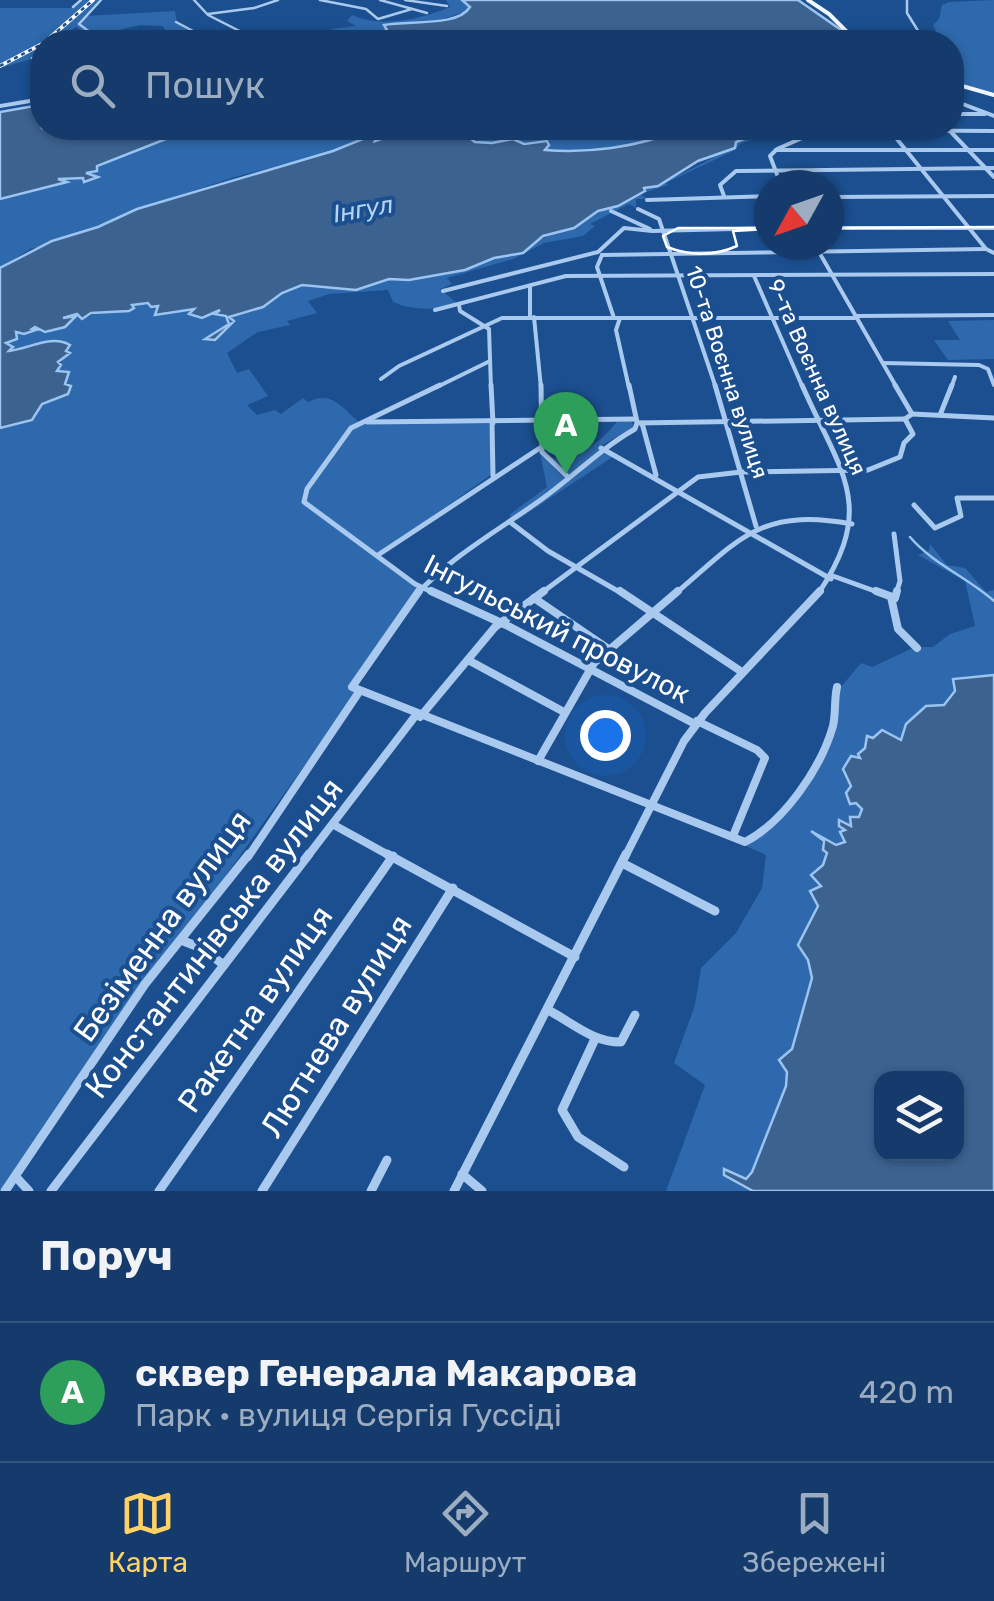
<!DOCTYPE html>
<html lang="uk">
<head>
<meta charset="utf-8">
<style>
	body { margin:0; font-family:Rubik,sans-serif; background:#1d4271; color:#f1f3f6 }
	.controls { position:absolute; right:30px; bottom:30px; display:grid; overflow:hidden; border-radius:20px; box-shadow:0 2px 8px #0004 }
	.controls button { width:90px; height:90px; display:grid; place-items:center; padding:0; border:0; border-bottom:2px solid #33557e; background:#143b6b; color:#f1f3f6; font:50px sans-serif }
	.compass { position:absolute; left:754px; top:170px; width:90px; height:90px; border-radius:50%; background:#143b6b; box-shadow:0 2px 8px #0004; rotate:230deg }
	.you { position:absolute; left:605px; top:735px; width:35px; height:35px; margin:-25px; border:8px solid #fff; border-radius:50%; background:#1a73e8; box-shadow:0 0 0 15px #1a73e833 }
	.badge { display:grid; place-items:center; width:65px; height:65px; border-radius:50%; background:#ffd166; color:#fff; font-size:32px; font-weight:700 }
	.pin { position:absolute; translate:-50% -82px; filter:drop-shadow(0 2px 5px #0008) }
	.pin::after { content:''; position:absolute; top:52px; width:35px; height:30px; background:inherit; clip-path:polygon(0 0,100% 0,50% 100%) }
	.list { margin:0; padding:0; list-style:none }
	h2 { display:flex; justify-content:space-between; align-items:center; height:130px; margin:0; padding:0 40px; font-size:42px }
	h2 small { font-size:32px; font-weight:400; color:#9dadc1 }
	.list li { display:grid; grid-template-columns:65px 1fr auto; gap:30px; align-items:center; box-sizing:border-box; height:140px; padding:0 40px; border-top:2px solid #33557e }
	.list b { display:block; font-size:38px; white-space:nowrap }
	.list p { margin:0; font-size:32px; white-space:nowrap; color:#9dadc1 }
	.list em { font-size:32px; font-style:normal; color:#9dadc1 }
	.icon { flex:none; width:55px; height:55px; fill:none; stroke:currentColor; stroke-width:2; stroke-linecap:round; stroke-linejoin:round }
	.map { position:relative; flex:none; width:994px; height:1191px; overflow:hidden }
	.search { position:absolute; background:#143b6b; box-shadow:0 2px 8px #0004; left:30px; right:30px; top:30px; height:110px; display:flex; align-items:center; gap:25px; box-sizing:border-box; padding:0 35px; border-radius:40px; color:#9dadc1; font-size:38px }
	.sheet { height:270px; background:#143b6b }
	nav { display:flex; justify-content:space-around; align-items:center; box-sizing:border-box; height:140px; border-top:2px solid #33557e; background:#143b6b; font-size:28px; color:#9dadc1 }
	nav a { display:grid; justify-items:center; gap:5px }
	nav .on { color:#ffd166 }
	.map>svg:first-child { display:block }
	.green { fill:#2e69ad }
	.water { fill:#3c6290; stroke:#9cc4f0; stroke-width:2.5; fill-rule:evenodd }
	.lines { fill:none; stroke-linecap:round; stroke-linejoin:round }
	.stream { stroke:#9cc4f0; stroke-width:2.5 }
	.minor-far4 { stroke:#a9c9ee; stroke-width:2.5 }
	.minor-far3 { stroke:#a9c9ee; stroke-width:4 }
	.minor-far2 { stroke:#a9c9ee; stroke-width:5 }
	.minor-far1 { stroke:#a9c9ee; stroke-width:8 }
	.minor { stroke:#a9c9ee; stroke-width:9 }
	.major { stroke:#f0f6ff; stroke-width:4 }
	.tram { stroke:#fff; stroke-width:2.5 }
	.rail-casing { stroke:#fff; stroke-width:4 }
	.rail { stroke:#1b4f8f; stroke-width:2.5; stroke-dasharray:4; stroke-linecap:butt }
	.labels { text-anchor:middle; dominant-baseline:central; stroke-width:8; stroke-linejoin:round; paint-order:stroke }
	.far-street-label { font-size:22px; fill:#fff; stroke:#1b4f8f }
	.far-water-label { font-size:25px; font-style:italic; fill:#b5d3f5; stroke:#1b4f8f }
	.street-label { font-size:28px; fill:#fff; stroke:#1b4f8f }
	.near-street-label { font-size:32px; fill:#fff; stroke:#1b4f8f }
</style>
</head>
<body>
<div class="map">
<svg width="994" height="1191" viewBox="0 0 994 1191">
	<rect width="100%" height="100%" fill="#1b4f8f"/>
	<g class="green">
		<path d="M83,0h17l-15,16 90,-5 2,12 36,19 -30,-3 -9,3 -6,-3 -44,3 35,-5 -3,-2 10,-3 -3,-6 -23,-1 -38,9 11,8h-21l5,-1 -21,-14 -21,15h-13v18l-7,-2 -35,10v-60h73z"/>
		<path d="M446,0h16l9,10 -34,11 -50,4v4l-13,3 -9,7 -28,3 17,-9 -24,-4 26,-3 -9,-5 5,-6c28,13 67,5 98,-8z"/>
		<path d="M994,0v94l-42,-14 5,-29 -5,-1v-8h-25l-2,-4h14l-6,-13 6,-6 3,-14 7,-3z"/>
		<path d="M237,128h121l17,6 33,-6h275c-44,20 -96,27 -139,22l6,-7 -3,-2c-19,0 -36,3 -55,2 -12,0 -20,-5 -30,-7 -29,-6 -60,1 -87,5l1,-4 -6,-1 -37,15 -98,26 -98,32 -39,18 -42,12 -10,8 -14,1 -32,20v-69l61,-17 -35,5 33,-8 33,1 5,-5 -9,2 -2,-3 25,-15 60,-22 -4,-3 5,-1 49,-3 11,5z"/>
		<path d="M773,128h10l-43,16 -7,7 -67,32 2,2 -28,9 8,5h-12v9l-7,-4 -39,20 5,2 -12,10 -39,7 -31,16 -66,19 5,6 -12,5 18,15c-21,6 -45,7 -65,-2l-5,-12 -59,4 -21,7 9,12 -30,8 3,4 -32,7 -31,21 10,20 12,-4 19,27 -21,9 10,10 18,-5 6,4 22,-16 5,4c24,-12 34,6 51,20l130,2 3,50 -117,83 43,30 -64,104 1,4 -355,496v-763l35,-13 7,-11 26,-10 -3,-10 4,-11 -12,-2 13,-25c-17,-11 -40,2 -60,6l-3,-1 5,-4 -7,-4 8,-2 7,-11 5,4 10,-7 9,3 21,-3 9,-12 -12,3 12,-5 9,6 18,-8 28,-1 5,-1 -2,-4h26l-1,7 5,1 32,-4 -5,4 16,5 5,-7 9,-2 -2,4 9,3 6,8 -4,-7c12,-3 26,-5 37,-11 13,-6 22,-21 39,-22 17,-1 35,6 53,5 12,-1 25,-9 36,-10 95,-7 169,-50 251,-88v-3c21,-2 68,-32 90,-40l2,-6z"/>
		<path d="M994,320v39l-46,1 -14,-20h26l-12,-19z"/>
		<path d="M618,420h13l3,7 -35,20 15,9 -97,64 -8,-5 38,-28 -7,-34c25,17 63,-11 78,-33z"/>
		<path d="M930,544l17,21 18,3 21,24 8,-2v85l-27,1 -23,29 -19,1 -19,18 -5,17 -28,-2 -16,21 -7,-3 -7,12 19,40 -10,17 -8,-5 1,21 -9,3 -22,-13c26,23 2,87 -16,113l10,15 4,17 -26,109 -34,86 -6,7 -21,-9 -1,5 29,16h-87l39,-106 -31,-22 21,-58 6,-37 35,-35 26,-45 4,-33 -22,-10c37,-29 73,-76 87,-122 4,-13 0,-24 5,-38l5,2 20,-24 11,4 43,-20h18l17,-13 25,-8 -10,-45 -47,-26 11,-4z"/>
	</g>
	<g class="water">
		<path d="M462,0h336l43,30v11c-62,9 -124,-9 -177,1h-313l36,-12 -3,-5c25,-5 74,2 86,-18z"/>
		<path d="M40,105l2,23h196l-5,2 1,5 -13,-5 -49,3 -4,1 3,3 -74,29v5l-11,2 12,4 -14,5 -1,-4 -25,1 9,3 -67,17v-87z"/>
		<path d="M683,128h91l-38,14 -1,6 -37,13 -40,25 -14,2 1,3 -27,15 -20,5 -24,17 -31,8 -20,17 -29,5 -29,12 -56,10 -20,-1 -33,11 -54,-5 -20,8 -19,14 -34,10 5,4 -19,19 -10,-1 24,-15 -3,-8 -11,-2 5,-4 -18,8 -13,-4 5,-5 -39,6 3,-9 -7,1 -3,-4 -16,2 2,3 -5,3 -38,2 -9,6 -5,-5 -14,4 13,-2 -11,11 -20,5 -10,-5 -3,2 4,1 -12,4 -8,-2 1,7 -11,4 7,4 -4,4c20,-2 42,-17 61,-6l-4,6 4,2 -12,9 3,3 -4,6 12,1 -4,12 6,2 -3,8 -26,10 -10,16 -32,8v-160l52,-27 46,-14 39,-18 196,-58 37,-15 7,1 -2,4 18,-6 41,-1 33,2 8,6 17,1 21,-4 11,5 23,-3 2,4 -4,5c40,3 91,-1 138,-22z"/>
		<path d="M994,675v516h-241l-29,-16v-6l22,10 6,-7 34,-86 1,-14 -8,-12 13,-11 20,-71 -4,-18 -10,-15 20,-39 -8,-15 11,-5 -10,-11 12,-10 4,-12 -4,-3 1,-9 -13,-10 25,14 9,-3 -5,-10 5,-2 -6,-4v-6l12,6 -1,-9h9l3,-8 -6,-6 -6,1 -4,-11 5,-7 -8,-17 8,-13 9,2 -2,-4 7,-6 2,-12 6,2 9,-8 19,10 5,-16 20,-18 18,-1 11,-14 -2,-12zM882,1078h74v76h-74z"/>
	</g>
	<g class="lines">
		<path class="stream" d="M910,537c23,27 57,40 84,64"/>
		<g class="minor-far4">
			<path d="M101,0l-22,24 24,18"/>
			<path d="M194,0l14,15 53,27"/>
			<path d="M320,0l46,9 12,10 34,-10"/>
			<path d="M380,0l47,13"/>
			<path d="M405,0l42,6"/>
			<path d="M907,0v13l18,29"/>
			<path d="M73,7l8,-7"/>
			<path d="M208,14l46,-6 24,-8"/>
			<path d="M176,22l38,20"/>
			<path d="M32,58l10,3"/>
			<path d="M35,100l7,-1"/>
		</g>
		<g class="minor-far3">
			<path d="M952,100l42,16"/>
			<path d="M0,106l42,-7"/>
			<path d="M952,114h33"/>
			<path d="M888,128l98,121 8,4"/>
			<path d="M843,130l151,1"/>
			<path d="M951,132l43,45"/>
			<path d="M777,149l39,-17"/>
			<path d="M776,150h218"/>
			<path d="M776,150l-6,6 11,29"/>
			<path d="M724,196l-4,-11 16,-14 258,-3"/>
			<path d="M829,197l165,-1"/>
			<path d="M647,200l122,-4"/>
			<path d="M638,209l21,10 57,169"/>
			<path d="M611,211l39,18"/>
			<path d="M829,228h165"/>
			<path d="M815,245l82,143"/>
			<path d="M602,255l384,-6"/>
			<path d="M602,255l-5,12 17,51"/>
			<path d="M754,276l49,112"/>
			<path d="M530,287v30"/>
			<path d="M443,291l155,-39 26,-24 28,3 117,-3"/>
			<path d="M459,305l1,6 29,18 2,59"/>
			<path d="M435,310l131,-34 428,-2"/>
			<path d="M857,316l137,-1"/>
			<path d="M534,317l7,71"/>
			<path d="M620,318l-4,12 13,58"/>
			<path d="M883,363l96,2 9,4 6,16"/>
			<path d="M381,379l18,-13 103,-48h353"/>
			<path d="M435,388l55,-27"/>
			<path d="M951,388l4,-11"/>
		</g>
		<g class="minor-far2">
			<path d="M491,385l2,38"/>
			<path d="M541,385l1,67 25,24"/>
			<path d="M629,385l8,37"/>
			<path d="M715,385l41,141"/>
			<path d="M802,385c38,87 76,120 16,209"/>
			<path d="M912,414l82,4"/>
			<path d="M940,415l12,-30"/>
			<path d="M367,422l269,-3"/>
			<path d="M492,423l1,53"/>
			<path d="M642,423l14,52"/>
			<path d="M601,448l230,131"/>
			<path d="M914,505l21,23 26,-12 -4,-18h37"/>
			<path d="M510,522l38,29 75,43"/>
			<path d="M894,534l6,47 -4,13"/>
			<path d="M378,555l165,-109"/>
			<path d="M833,576l50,18"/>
			<path d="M417,594c36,-39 82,-64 125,-95 32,-23 58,-50 93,-70l2,-6 268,-4"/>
			<path d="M436,594l-21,-10 -111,-82 3,-13 44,-61 89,-43"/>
			<path d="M540,594l158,-117 43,-5 127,-2 32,-13 4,-14 9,-9 -8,-15 7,-5 -17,-29"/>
			<path d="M675,594c64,-55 86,-87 177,-70"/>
		</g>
		<g class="minor-far1">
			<path d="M419,591l-67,96 393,155c39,-20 76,-74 88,-116 3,-13 1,-26 4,-39"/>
			<path d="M431,591l75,34 189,99"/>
			<path d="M620,591l122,81"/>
			<path d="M876,591l19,7 2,-7"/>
			<path d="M891,597l7,32 19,19"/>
			<path d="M534,598l76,52"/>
			<path d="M468,660l96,52"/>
			<path d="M420,717l75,-90 49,-36"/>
			<path d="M697,721l60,29 8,8 -32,78"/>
			<path d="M538,761l56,-98 84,-72"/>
			<path d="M334,825l58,32"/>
			<path d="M248,857l111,-165"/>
			<path d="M307,857l109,-142"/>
			<path d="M625,857l59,-116 21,-28 115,-122"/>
		</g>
		<g class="minor">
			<path d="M387,854l188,103"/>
			<path d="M622,863l93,48"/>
			<path d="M181,940l20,8 23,17"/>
			<path d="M548,1010c25,13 44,32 73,32l14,-27"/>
			<path d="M594,1041l-32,69 16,27 46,30"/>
			<path d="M462,1174l20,17"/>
			<path d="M16,1177l13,14"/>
			<path d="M5,1191l140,-207 104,-130"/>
			<path d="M51,1191l258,-337"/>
			<path d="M159,1191l234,-335"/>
			<path d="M262,1191l191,-303"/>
			<path d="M371,1191l16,-31"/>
			<path d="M454,1191l172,-337"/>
		</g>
		<g class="major">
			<path d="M808,0l21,14 28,28"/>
			<path d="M952,83l42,12"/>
		</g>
		<g class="tram">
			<path d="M769,228h-91l-15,8 4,11c23,9 48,9 70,-1l-4,-15 36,-2"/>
			<path d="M829,228l165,-1"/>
		</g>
		<defs>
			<g id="rail">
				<path d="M45,42l48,-42"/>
				<path d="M0,66l42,-22"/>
			</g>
		</defs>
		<use href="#rail" class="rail-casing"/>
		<use href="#rail" class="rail"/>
	</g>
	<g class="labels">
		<g class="far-street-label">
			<text transform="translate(727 372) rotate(72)">10-та Воєнна вулиця</text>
			<text transform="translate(817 377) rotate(66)">9-та Воєнна вулиця</text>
		</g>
		<g class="far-water-label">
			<text transform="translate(363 209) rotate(-10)">Інгул</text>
		</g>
		<g class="street-label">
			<text transform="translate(557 629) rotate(27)">Інгульський провулок</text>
		</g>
		<g class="near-street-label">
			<text transform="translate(162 926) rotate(-54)">Безіменна вулиця</text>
			<text transform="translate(214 938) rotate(-52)">Константинівська вулиця</text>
			<text transform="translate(255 1009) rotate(-55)">Ракетна вулиця</text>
			<text transform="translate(336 1026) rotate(-58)">Лютнева вулиця</text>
		</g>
	</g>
</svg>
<div class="controls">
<button><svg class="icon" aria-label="layers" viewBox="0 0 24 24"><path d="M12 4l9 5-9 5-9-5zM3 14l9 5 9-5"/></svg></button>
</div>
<svg class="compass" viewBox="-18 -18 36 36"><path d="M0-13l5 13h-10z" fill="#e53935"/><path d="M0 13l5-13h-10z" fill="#9dadc1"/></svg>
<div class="you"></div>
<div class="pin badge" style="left:566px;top:474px;background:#2e9e5b">A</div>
<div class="search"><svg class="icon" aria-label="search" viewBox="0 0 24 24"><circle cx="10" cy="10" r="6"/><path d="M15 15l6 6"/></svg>Пошук</div>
</div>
<section class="sheet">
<h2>Поруч<small></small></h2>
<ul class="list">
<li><span class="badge" style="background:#2e9e5b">A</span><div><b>сквер Генерала Макарова</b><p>Парк · вулиця Сергія Гуссіді</p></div><em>420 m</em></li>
</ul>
</section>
<nav>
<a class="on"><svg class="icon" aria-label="map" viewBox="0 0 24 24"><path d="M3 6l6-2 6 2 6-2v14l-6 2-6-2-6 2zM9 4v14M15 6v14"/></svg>Карта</a>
<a><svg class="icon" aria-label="directions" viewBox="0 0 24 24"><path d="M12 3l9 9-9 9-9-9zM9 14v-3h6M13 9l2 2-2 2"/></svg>Маршрут</a>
<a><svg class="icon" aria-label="saved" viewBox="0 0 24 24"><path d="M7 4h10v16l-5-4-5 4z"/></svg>Збережені</a>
</nav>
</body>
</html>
